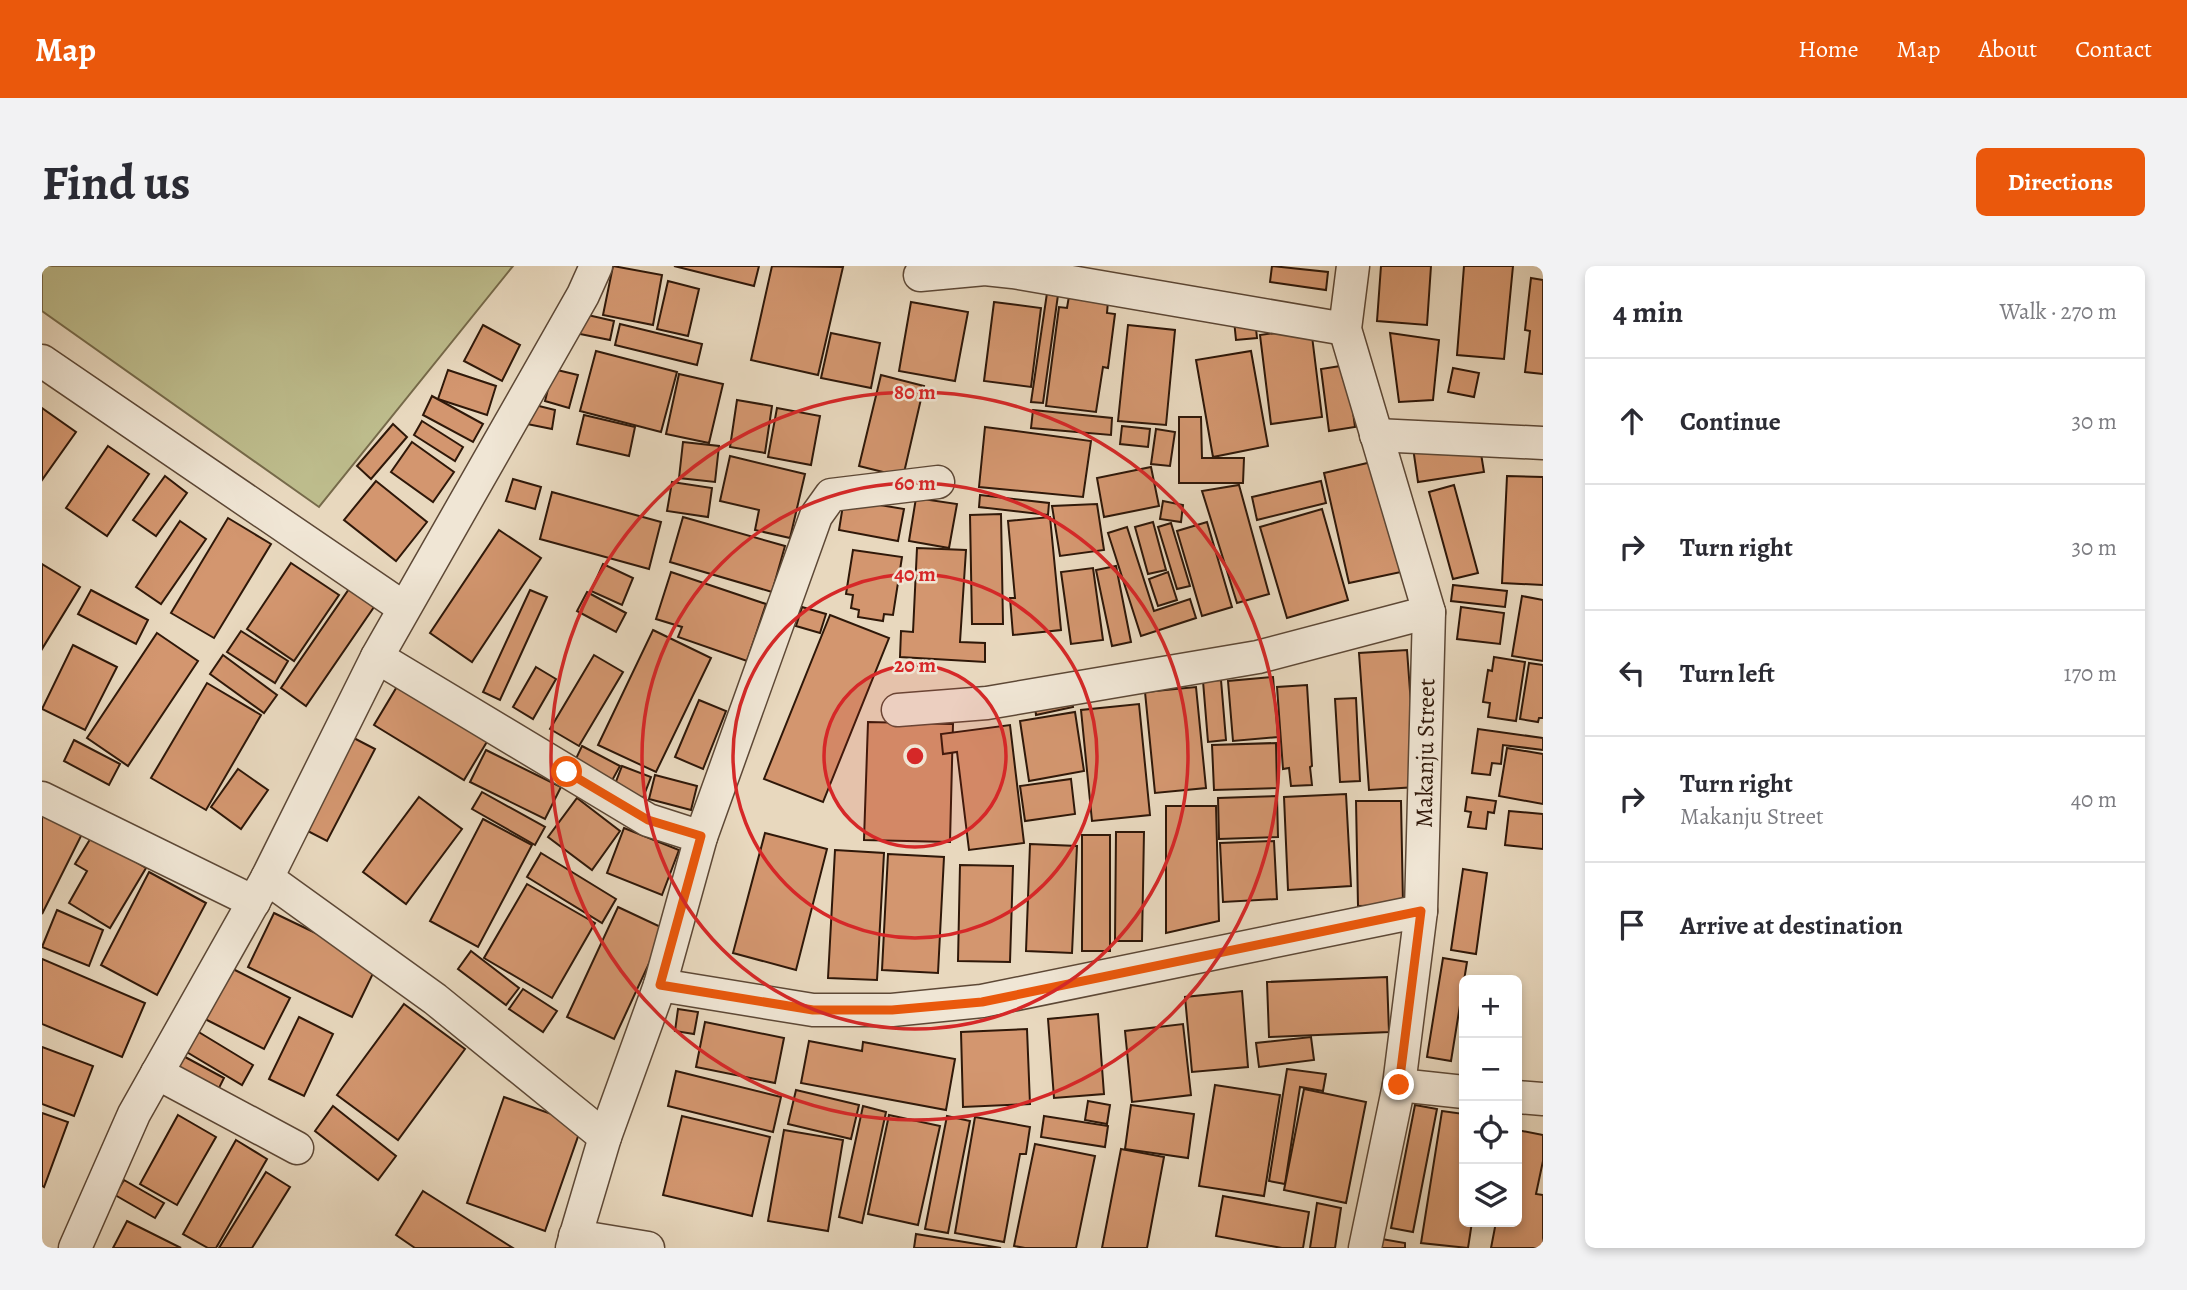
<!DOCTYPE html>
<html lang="en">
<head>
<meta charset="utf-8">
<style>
	body { margin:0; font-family:Alegreya,serif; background:#f2f2f3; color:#2b2b33 }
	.controls { position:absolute; right:21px; bottom:21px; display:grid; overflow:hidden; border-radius:10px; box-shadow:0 4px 10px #0003 }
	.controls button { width:63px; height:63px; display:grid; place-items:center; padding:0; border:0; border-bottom:2px solid #e1e1e2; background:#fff; color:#2b2b33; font:35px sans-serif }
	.stop { position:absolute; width:21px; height:21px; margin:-16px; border:5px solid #ea580c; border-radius:50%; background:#fff }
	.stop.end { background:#ea580c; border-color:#fff; box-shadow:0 2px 7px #0008 }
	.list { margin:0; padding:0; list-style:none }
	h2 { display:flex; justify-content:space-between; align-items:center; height:91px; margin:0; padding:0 28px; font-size:30px }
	h2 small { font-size:23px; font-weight:400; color:#7c7c81 }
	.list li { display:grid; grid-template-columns:46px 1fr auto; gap:21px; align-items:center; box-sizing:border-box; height:126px; padding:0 28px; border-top:2px solid #e1e1e2 }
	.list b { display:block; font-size:26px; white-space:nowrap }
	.list p { margin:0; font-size:23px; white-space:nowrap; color:#7c7c81 }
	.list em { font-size:23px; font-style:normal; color:#7c7c81 }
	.icon { flex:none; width:38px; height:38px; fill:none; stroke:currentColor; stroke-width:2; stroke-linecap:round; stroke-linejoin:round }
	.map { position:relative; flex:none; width:1501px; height:982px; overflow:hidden; border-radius:10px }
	header { display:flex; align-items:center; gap:42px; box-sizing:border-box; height:98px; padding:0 35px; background:#ea580c; color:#fff }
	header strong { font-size:33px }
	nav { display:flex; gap:38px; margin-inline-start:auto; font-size:24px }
	.intro { display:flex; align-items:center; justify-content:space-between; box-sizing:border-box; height:168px; padding:0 42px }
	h1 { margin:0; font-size:49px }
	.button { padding:18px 32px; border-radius:10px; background:#ea580c; color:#fff; font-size:24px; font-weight:700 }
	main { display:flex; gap:42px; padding:0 42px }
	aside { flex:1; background:#fff; border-radius:10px; box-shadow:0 4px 10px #0003 }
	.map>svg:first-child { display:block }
	.green { fill:#bdbc8c; stroke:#766a4a; stroke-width:2 }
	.building { fill:#d3966f; stroke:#2f1809; stroke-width:2 }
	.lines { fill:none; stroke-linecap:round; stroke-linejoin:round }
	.minor-casing { stroke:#5d4836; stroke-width:35 }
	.minor { stroke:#f0e6d5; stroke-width:32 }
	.route { stroke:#ea580c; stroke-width:9 }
	.ring { fill:none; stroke:#d62828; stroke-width:3.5 }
	.labels { text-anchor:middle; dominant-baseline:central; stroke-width:5; stroke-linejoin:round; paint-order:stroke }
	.street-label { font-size:24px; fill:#2f1809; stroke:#f0e6d5 }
	.centre { fill:#d62828; stroke:#f0e6d5; stroke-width:3.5 }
	.ring-label { font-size:21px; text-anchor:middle; font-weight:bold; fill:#d62828; stroke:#f0e6d5; stroke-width:5; stroke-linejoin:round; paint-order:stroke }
</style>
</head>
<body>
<header>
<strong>Map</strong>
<nav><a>Home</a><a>Map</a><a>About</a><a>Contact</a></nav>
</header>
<div class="intro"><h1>Find us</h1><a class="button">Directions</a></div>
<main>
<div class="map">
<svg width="1501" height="982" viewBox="0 0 1501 982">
	<rect width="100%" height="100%" fill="#e8d8be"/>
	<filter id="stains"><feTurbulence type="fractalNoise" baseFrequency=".00286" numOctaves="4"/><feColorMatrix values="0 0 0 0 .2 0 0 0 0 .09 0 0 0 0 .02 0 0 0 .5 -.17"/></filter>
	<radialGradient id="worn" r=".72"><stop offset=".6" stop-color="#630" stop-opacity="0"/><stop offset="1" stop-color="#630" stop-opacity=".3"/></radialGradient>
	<path class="green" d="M0,0h471l-194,241 -277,-196z"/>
	<g class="building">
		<path d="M571,0l49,9 -9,50 -50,-10z"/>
		<path d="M632,0h85l-5,20z"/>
		<path d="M730,0l71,1 -25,108 -67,-15z"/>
		<path d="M1230,0l56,6 -2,18 -56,-8z"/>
		<path d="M1339,0h50l-4,59 -50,-4z"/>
		<path d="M1422,0h49l-9,93 -47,-4z"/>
		<path d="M1489,12l12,2v94l-18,-2 5,-41 -5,-1z"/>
		<path d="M626,15l31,8 -11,47 -31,-7z"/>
		<path d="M1005,27l11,2 -15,108 -12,-1z"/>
		<path d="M1027,30l39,5 -1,12 8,1 -7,54 -5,-1 -7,45 -50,-6 13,-99 8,1z"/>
		<path d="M869,36l57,10 -13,69 -56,-10z"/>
		<path d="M952,36l47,6 -10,79 -47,-6z"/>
		<path d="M537,47l35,8 -4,19 -35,-7z"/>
		<path d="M1213,53l2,19 -21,2 -2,-20z"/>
		<path d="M578,58l82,20 -5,21 -82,-20z"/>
		<path d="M441,59l37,20 -18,36 -38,-20z"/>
		<path d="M1086,59l47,5 -9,95 -48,-4z"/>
		<path d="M1269,62l11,89 -51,7 -11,-89z"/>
		<path d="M789,67l49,10 -9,45 -50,-10z"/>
		<path d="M1348,67l49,7 -6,60 -34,2z"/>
		<path d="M554,85l81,21 -16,60 -81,-21z"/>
		<path d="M1209,85l17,95 -55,11 -17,-97z"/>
		<path d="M1305,99l8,62 -26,4 -8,-62z"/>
		<path d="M1411,102l26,5 -5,24 -26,-5z"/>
		<path d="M511,103l25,6 -9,33 -24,-7z"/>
		<path d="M406,104l48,16 -9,29 -49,-16z"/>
		<path d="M637,108l44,10 -14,59 -43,-9z"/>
		<path d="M839,109l43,11 -21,91 -44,-11z"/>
		<path d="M390,130l51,28 -10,18 -50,-27z"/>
		<path d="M695,134l35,6 -7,47 -35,-6z"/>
		<path d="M489,138l24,6 -3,19 -25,-5z"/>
		<path d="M0,142l34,24 -34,48z"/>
		<path d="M735,142l43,8 -9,49 -43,-8z"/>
		<path d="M991,144l79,8 -1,17 -80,-7z"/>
		<path d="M542,149l51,12 -6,29 -52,-12z"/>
		<path d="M1137,151h22l1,41h42l-1,25h-64z"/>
		<path d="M380,155l41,26 -8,14 -41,-26z"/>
		<path d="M351,158l14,13 -36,42 -14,-13z"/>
		<path d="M1080,160l28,3 -2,18 -28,-3z"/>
		<path d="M943,161l106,14 -8,56 -104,-10z"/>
		<path d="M1114,163l19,3 -5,34 -19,-2z"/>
		<path d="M1370,175h67l5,31 -66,10z"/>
		<path d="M370,176l42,30 -21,30 -42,-30z"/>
		<path d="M641,176l36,4 -4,36 -36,-4z"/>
		<path d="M66,180l41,28 -42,62 -41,-28z"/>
		<path d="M688,190l75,18 -15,64 -35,-8 4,-20 -39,-9z"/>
		<path d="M1334,195l25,111 -52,11 -25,-110z"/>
		<path d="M1109,201l8,39 -55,11 -7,-39z"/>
		<path d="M123,210l22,17 -31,43 -23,-16z"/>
		<path d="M1465,210l36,1v108l-41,-2z"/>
		<path d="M471,213l28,8 -6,22 -29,-8z"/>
		<path d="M334,215l51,41 -31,39 -52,-41z"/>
		<path d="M1279,215l5,22 -69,17 -5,-23z"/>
		<path d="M630,216l40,6 -4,29 -41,-6z"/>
		<path d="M1197,219l30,109 -32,9 -35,-112z"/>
		<path d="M1412,219l24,88 -25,6 -24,-87z"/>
		<path d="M510,226l109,30 -12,47 -109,-30z"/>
		<path d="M938,229l69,8 -1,12 -69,-8z"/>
		<path d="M874,232l41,6 -8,44 -40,-7z"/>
		<path d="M802,233l60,10 -6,32 -59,-11z"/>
		<path d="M1121,235l20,4 -2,17 -21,-3z"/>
		<path d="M1055,238l7,46 -44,6 -8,-50z"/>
		<path d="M1280,243l26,91 -61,18 -27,-91z"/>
		<path d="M959,248l2,110h-31l-2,-109z"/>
		<path d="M641,251l102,29 -13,46 -102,-30z"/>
		<path d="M1008,251l11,113 -48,5 -3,-37h5l-7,-77z"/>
		<path d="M186,252l43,26 -57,94 -43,-25z"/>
		<path d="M138,255l26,18 -45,65 -25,-17z"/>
		<path d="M1111,256l13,48 -18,4 -13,-47z"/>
		<path d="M1165,256l25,85 -30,9 -25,-85z"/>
		<path d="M1129,257l19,63 -13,3 -19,-62z"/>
		<path d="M1085,261l27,84 36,-12 6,19 -55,18 -33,-103z"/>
		<path d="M457,264l42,28 -69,104 -42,-29z"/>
		<path d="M875,282l49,2 -6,92 25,1v19l-85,-5 1,-26 12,1z"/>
		<path d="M811,284l49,7 -9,58 -9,-1 -1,7 -25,-4 1,-7 -8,-2 2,-13 -7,-1z"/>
		<path d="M249,297l48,32 -45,66 -47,-32z"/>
		<path d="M0,298l38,23 -38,62z"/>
		<path d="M561,298l30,14 -11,27 -31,-14z"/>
		<path d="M1074,300l15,76 -19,4 -16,-76z"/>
		<path d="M1051,302l10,72 -32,4 -10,-72z"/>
		<path d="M629,306l95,32 -19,57 -69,-24 4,-10 -26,-8z"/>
		<path d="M1126,306l9,28 -19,6 -9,-27z"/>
		<path d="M1411,319l54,6 -2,16 -54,-6z"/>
		<path d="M307,323l25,18 -68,99 -25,-18z"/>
		<path d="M49,324l57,30 -12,24 -58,-30z"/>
		<path d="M488,324l17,7 -47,103 -17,-8z"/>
		<path d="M545,326l39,21 -10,19 -39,-21z"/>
		<path d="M1480,330l21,4v61l-31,-5z"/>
		<path d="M760,341l24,7 -6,19 -24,-7z"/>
		<path d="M1419,341l43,6 -4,31 -43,-5z"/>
		<path d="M788,349l59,23 -66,164 -59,-23z"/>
		<path d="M611,364l58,28 -55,114 -58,-27z"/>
		<path d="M199,365l47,30 -13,22 -48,-31z"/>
		<path d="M115,367l41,28 -70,105 -41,-28z"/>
		<path d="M31,379l44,22 -32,63 -43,-21z"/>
		<path d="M1365,384l10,137 -48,3 -10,-137z"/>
		<path d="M181,389l54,40 -13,18 -54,-39z"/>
		<path d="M552,389l29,17 -44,74 -29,-17z"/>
		<path d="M1452,391l31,5 -9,59 -28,-4 2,-14 -7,-1 5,-32 4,1z"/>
		<path d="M1487,397l14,2v53h-4l-1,4 -18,-3z"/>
		<path d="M494,401l20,12 -23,40 -20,-12z"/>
		<path d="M1231,411l5,60 -45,4 -5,-60z"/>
		<path d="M1179,414l5,60 -18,2 -5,-61z"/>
		<path d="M165,417l54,32 -55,95 -55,-32z"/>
		<path d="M356,419l90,55 -24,40 -90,-55z"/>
		<path d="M1265,419l5,81 -2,1 2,18 -21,1 -2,-18 -6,1 -6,-82z"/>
		<path d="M1154,421l10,101 -51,5 -10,-101z"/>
		<path d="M1028,426l3,15 -37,8 -2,-16z"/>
		<path d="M1314,432l4,83 -20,1 -5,-83z"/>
		<path d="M657,434l27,11 -23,58 -28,-12z"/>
		<path d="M1097,438l11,111 -58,6 -11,-111z"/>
		<path d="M1033,446l9,59 -55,10 -9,-60z"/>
		<path d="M826,456l85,2 -3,118 -86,-2z"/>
		<path d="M968,459l14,118 -55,7 -12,-98 -14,2 -2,-20z"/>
		<path d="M1436,463l65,9v12l-40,-5 -2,19 -9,-1 -2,12 -18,-2z"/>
		<path d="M304,468l29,15 -48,92 -29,-15z"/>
		<path d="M32,474l46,24 -11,21 -45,-24z"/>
		<path d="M1234,477l1,45 -63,2 -2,-45z"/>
		<path d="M540,480l38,20 -11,20 -37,-19z"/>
		<path d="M1465,482l36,6v50l-44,-8z"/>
		<path d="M444,484l75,37 -16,32 -75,-37z"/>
		<path d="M580,500l29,11 -10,26 -29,-11z"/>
		<path d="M196,503l30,21 -27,39 -30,-22z"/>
		<path d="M613,509l42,11 -6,24 -42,-11z"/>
		<path d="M1029,513l4,35 -50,7 -5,-35z"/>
		<path d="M440,526l63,35 -10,18 -63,-36z"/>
		<path d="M1304,528l5,92 -63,4 -4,-93z"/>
		<path d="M1235,530l1,41 -59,2 -1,-41z"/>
		<path d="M377,531l43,32 -56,75 -43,-32z"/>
		<path d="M1425,531l29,4 -2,12 -6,-1 -2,17 -18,-2 3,-15 -6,-1z"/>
		<path d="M535,532l43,33 -28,39 -44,-33z"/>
		<path d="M1314,535h45l2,104 -45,1z"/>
		<path d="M1124,540h50l3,115 -53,12z"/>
		<path d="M1467,545l34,3v35l-38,-4z"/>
		<path d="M0,548l40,20 -40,80z"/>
		<path d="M441,553l49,26 -54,102 -48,-26z"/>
		<path d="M582,562l55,22 -17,45 -55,-22z"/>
		<path d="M1074,566h28l-2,109h-27z"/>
		<path d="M723,567l62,16 -31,121 -63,-17z"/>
		<rect x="1040" y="569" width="28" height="116"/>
		<path d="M50,570l54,32 -36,60 -41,-25 18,-32 -12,-7z"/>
		<path d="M1232,575l3,58 -54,3 -3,-59z"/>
		<path d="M988,578l47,2 -5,107 -46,-2z"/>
		<path d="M793,584l49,3 -7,127 -49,-2z"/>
		<path d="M499,587l75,46 -14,24 -75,-46z"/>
		<path d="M846,588l56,3 -6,116 -56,-3z"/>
		<path d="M918,599l53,1 -3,96 -52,-1z"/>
		<path d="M1421,603l24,4 -11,81 -25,-4z"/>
		<path d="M107,606l57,31 -49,92 -56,-30z"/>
		<path d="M485,618l68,39 -43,75 -68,-40z"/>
		<path d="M576,641l47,22 -51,110 -47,-22z"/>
		<path d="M15,644l46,20 -14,36 -47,-19z"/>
		<path d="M232,647l104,50 -26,54 -104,-50z"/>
		<path d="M429,685l48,37 -13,17 -48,-36z"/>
		<path d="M1401,692l24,4 -16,99 -24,-4z"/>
		<path d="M0,693l103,44 -23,54 -80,-33z"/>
		<path d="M187,701l61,31 -26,51 -61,-31z"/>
		<path d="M1345,711l2,55 -120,5 -2,-55z"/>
		<path d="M481,723l34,22 -14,21 -34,-23z"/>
		<path d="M1200,725l6,76 -56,5 -7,-75z"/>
		<path d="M362,738l61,45 -67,91 -61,-45z"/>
		<path d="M636,743l20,3 -4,22 -19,-3z"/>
		<path d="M1056,748l6,80 -50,4 -6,-79z"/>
		<path d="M257,751l34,17 -29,62 -35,-17z"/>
		<path d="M663,756l79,16 -9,45 -79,-16z"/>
		<path d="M1141,758l8,71 -59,7 -7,-71z"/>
		<path d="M985,763l3,75 -67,3 -2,-75z"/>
		<path d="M155,765l56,34 -11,20 -57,-34z"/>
		<path d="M1269,771l3,23 -55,7 -3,-24z"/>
		<path d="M767,775l53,10 1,-9 92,17 -9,51 -145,-27z"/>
		<path d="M0,781l51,19 -19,50 -32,-12z"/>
		<path d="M132,785l50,27 -7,14 -50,-27z"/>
		<path d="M1245,803l39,5 -3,17 -23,-4 -15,97 -16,-3z"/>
		<path d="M634,805l105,26 -8,35 -105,-26z"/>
		<path d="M1173,819l65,10 -16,101 -65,-10z"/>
		<path d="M1262,823l62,13 -20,101 -62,-13z"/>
		<path d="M754,824l63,15 -8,34 -63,-15z"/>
		<path d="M462,831l78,28 -37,106 -78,-28z"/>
		<path d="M1046,835l22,4 -3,19 -22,-4z"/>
		<path d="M1089,839l63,9 -6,44 -63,-9z"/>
		<path d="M1373,839l22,4 -24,123 -22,-4z"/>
		<path d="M291,840l63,50 -18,24 -63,-49z"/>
		<path d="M821,840l23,6 -24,111 -23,-6z"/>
		<path d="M1400,845l22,3v108h8l-4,26 -47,-5z"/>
		<path d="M0,847l26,9 -24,65 -2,-1z"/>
		<path d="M136,849l38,22 -39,68 -37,-21z"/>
		<path d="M847,849l51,11 -22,99 -50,-11z"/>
		<path d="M640,850l88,21 -18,79 -89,-21z"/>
		<path d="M905,850l23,5 -22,112 -23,-4z"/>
		<path d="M1002,850l64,10 -3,21 -64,-10z"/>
		<path d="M933,851l55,10 -4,27h-6l-16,88 -49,-9z"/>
		<path d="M742,864l59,10 -15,91 -60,-10z"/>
		<path d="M1475,864l26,5v26l-7,33 7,1v53h-52l5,-26h21z"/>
		<path d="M194,874l31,19 -51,89h-8l-25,-14z"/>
		<path d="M993,878l60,12 -19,92h-51l-11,-2z"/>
		<path d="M1079,883l43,8 -17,91h-45z"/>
		<path d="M224,906l24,15 -38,61h-33z"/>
		<path d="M82,914l40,23 -9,15 -40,-23z"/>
		<path d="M381,925l90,57h-98l-19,-13z"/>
		<path d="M1181,930l86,16 -6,36h-21l-66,-12z"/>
		<path d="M1275,937l24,5 -6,40h-25z"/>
		<path d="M85,955l54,27h-68z"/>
		<path d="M874,968l85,14h-87z"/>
		<path d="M1334,972l29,5v5h-31z"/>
	</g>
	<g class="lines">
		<defs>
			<g id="minor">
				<path d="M1311,0l-8,63 84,283 -8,299 -22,174 -34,163"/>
				<path d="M878,9l65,-6 28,3 332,57"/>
				<path d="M0,95l362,247"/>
				<path d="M1334,169l167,8"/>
				<path d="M335,391l271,163 53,17"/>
				<path d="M856,444l89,-7 271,-46 171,-45"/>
				<path d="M0,532l212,104"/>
				<path d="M225,612l110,-221 206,-362 13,-29"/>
				<path d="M618,719l41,-148 115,-321 15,-21 107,-13"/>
				<path d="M115,807l140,75"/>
				<path d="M1357,819l65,7"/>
				<path d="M1475,831l26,2"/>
				<path d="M533,970l73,12"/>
				<path d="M33,982l59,-134 133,-236 168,121 170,138"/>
				<path d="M530,982l33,-111 55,-152 153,25h79l90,-9 439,-90"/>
			</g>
		</defs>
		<use href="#minor" class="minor-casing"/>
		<use href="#minor" class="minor"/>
	</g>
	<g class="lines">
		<path class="route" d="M525,506l81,48 53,16 -41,149 153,25h79l90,-8 439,-91 -22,174"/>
	</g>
	<circle cx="873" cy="490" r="91" fill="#d62828" fill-opacity=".12"/>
	<g class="ring">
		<circle cx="873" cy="490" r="91"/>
		<circle cx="873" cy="490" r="182"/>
		<circle cx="873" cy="490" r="273"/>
		<circle cx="873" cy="490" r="364"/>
	</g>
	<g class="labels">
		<g class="street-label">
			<text transform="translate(1383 487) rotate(-89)">Makanju Street</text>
		</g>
	</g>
	<circle cx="873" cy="490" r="10" class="centre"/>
	<g class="ring-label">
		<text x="873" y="133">80 m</text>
		<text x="873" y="224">60 m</text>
		<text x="873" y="315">40 m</text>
		<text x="873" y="406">20 m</text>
	</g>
	<rect width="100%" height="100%" filter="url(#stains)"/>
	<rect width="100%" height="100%" fill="url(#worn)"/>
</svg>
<div class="controls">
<button>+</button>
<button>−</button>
<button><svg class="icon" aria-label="locate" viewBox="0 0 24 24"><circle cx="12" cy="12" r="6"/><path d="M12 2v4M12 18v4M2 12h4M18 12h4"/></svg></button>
<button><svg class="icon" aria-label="layers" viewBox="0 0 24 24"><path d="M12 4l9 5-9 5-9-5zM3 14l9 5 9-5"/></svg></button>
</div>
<div class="stop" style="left:525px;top:506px"></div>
<div class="stop end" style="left:1357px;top:819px"></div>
</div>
<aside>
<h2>4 min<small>Walk · 270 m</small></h2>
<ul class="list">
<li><svg class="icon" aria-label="ahead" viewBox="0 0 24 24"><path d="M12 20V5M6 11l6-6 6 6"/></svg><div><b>Continue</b></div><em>30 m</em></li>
<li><svg class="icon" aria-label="right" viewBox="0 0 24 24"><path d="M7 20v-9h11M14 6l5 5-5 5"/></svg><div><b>Turn right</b></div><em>30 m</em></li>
<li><svg class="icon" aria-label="left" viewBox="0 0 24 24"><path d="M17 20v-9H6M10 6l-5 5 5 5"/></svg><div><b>Turn left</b></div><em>170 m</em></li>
<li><svg class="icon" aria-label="right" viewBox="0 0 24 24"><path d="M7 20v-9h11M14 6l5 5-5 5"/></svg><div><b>Turn right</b><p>Makanju Street</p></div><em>40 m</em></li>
<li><svg class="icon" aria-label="arrive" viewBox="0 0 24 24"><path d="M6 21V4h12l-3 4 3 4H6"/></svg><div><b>Arrive at destination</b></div></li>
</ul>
</aside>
</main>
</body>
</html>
